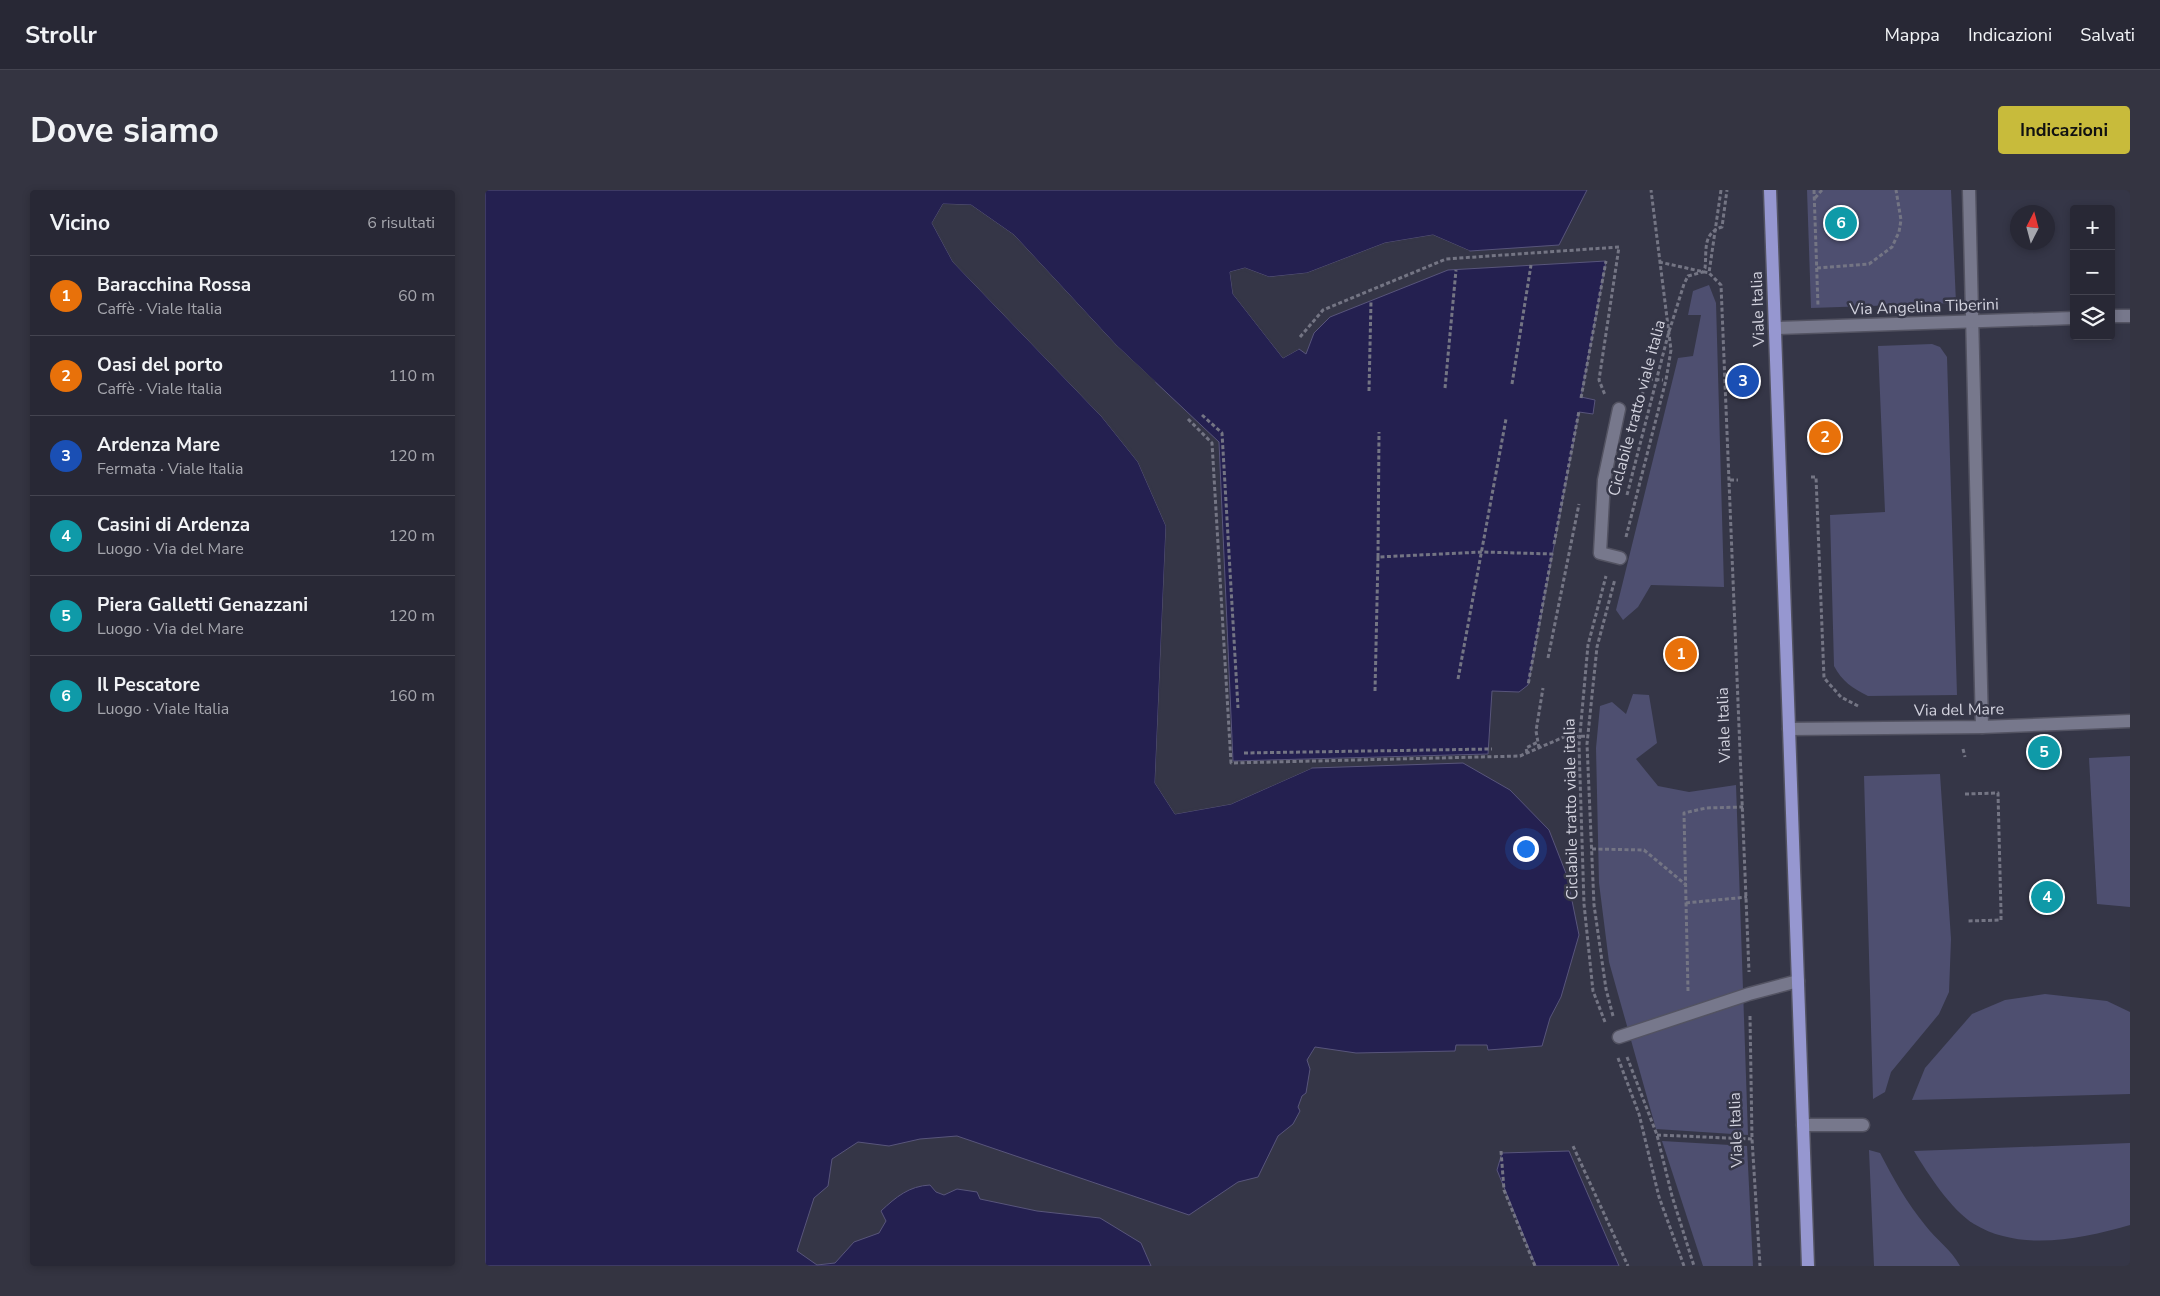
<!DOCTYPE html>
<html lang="it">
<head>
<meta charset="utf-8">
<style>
	body { margin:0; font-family:"Nunito Sans",sans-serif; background:#343441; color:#f1f3f6 }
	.controls { position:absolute; right:15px; top:15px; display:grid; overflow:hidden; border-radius:5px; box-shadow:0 2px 8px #0003 }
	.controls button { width:45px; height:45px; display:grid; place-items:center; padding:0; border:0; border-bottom:1px solid #444450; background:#282835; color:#f1f3f6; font:25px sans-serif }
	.compass { position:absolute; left:1525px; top:15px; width:45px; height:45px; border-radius:50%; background:#282835; box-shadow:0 2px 8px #0003; rotate:6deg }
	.you { position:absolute; left:1040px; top:658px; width:18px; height:18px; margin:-12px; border:4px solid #fff; border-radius:50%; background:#1a73e8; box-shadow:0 0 0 8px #1a73e833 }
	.badge { display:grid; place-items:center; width:32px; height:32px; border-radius:50%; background:#c8bb3b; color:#fff; font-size:16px; font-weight:700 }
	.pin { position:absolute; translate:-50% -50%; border:2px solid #fff; box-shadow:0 1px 5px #0006 }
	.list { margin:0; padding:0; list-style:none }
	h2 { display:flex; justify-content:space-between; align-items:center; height:65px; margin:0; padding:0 20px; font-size:21px }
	h2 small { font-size:16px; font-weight:400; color:#a5a6ad }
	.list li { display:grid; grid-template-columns:32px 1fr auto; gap:15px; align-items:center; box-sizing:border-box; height:80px; padding:0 20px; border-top:1px solid #444450 }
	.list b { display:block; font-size:19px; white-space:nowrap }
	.list p { margin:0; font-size:16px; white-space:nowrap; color:#a5a6ad }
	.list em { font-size:16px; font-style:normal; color:#a5a6ad }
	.icon { flex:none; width:28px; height:28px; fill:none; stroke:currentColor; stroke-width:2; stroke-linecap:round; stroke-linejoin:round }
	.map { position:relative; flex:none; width:1645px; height:1076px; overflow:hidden; border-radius:5px }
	header { display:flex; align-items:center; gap:30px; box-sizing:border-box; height:70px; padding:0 25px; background:#282835; border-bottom:1px solid #444450 }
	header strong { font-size:24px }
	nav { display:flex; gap:28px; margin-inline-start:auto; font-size:18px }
	.intro { display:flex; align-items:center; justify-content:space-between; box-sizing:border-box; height:120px; padding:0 30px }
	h1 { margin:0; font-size:35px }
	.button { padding:12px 22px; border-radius:5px; background:#c8bb3b; color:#111; font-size:18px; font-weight:700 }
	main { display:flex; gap:30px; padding:0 30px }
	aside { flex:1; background:#282835; border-radius:5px; box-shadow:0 2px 8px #0003 }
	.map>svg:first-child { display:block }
	.green { fill:#4e4f70 }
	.water { fill:#242050; stroke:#58557b }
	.pier { fill:#353647 }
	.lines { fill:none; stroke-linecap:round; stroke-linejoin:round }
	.minor-casing { stroke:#535362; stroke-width:15 }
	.major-casing { stroke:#535362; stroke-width:15 }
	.path { stroke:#747584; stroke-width:3; stroke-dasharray:4 2.5; stroke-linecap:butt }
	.minor { stroke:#77788c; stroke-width:12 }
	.major { stroke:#9697d0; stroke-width:12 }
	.labels { text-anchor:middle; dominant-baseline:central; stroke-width:5; stroke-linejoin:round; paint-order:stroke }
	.street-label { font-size:16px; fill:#d2d2de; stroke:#353647 }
</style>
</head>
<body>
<header>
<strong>Strollr</strong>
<nav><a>Mappa</a><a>Indicazioni</a><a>Salvati</a></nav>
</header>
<div class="intro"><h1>Dove siamo</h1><a class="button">Indicazioni</a></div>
<main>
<aside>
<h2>Vicino<small>6 risultati</small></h2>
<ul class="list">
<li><span class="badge" style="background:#e8710a">1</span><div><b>Baracchina Rossa</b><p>Caffè · Viale Italia</p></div><em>60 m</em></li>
<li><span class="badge" style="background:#e8710a">2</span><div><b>Oasi del porto</b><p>Caffè · Viale Italia</p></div><em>110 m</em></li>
<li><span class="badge" style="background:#1a4fb4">3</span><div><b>Ardenza Mare</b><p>Fermata · Viale Italia</p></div><em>120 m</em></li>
<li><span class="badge" style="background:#0f9aa8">4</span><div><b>Casini di Ardenza</b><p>Luogo · Via del Mare</p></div><em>120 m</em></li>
<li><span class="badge" style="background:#0f9aa8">5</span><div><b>Piera Galletti Genazzani</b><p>Luogo · Via del Mare</p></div><em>120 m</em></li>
<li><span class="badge" style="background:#0f9aa8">6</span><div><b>Il Pescatore</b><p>Luogo · Viale Italia</p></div><em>160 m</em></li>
</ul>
</aside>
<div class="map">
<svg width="1645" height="1076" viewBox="0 0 1645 1076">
	<rect width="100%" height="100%" fill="#353647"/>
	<g class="green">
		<path d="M1322,0h144l5,113 -145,5z"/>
		<path d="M1224,95l7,18 8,284 -73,-2 -13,22 -15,13 -7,-10 62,-252 15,-2 8,-41h-13l5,-24z"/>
		<path d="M1447,154l8,3 7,10 10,338 -89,1c-16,-8 -26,-15 -34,-30l-4,-151 55,-3 -7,-166z"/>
		<path d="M1148,504l16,1 8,48 -21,16 22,27 31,6 47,-7 12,350 -92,-6 -47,-167 -10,-79 -3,-135 4,-42 12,-4 14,12z"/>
		<path d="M1645,566v151l-33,-3 -8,-146z"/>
		<path d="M1455,584l11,165 -2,53 -10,22 -48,58 -6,20 -12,7 -9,-323z"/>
		<path d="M1560,804l62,7 23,11v82l-218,6 13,-32 47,-54 33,-14z"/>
		<path d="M1177,951l85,5 6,120h-50z"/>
		<path d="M1645,953v82c-49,14 -110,27 -156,-1 -23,-14 -46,-50 -60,-73z"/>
		<path d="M1384,960l11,3c13,25 27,50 45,72 11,15 26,24 35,41h-86z"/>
	</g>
	<g class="water">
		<path d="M0,0h1102l-28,55 -89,6 -37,-16 -48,8 -78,30 -38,4 -24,-9 -15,4 3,22 50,64 16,-9 7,5 8,-21 16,-16 118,-47 158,-9 -25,136 14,3 -2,14 -14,-2 -51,273 -9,7 -27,-1 -4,63 -255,7 -14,-319 -103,-97 -102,-110 -43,-30 -28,-1 -11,19 21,39 149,155 36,45 28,64 -11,257 20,31 56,-10 81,-36 151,-5 47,27 39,40 18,46 12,59 -18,62 -11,21 -8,28 -54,4 -1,-5h-31l-1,6 -99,2 -41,-6 -8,13 3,9 -4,24 -4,3 -4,11 2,4 -7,13 -15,12 -20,41 -20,5 -49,33 -232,-79 -37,3 -31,7 -31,-4 -26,17 -4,27 -14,12 -17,53 20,14 18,-2 19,-21 25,-9 7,-12 -5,-10c15,-14 28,-25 49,-26l6,7 8,3 13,-6 20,3 3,7 57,12 63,7 41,25 10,23h-666z"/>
		<path d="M1084,961l50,115h-83l-39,-96 5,-17z"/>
	</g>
	<g class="pier">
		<path d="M458,14l28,1 43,30 102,110 39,36 1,4 -41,-38 -103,-110 -42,-30 -26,-1 -9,17 21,38 148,154 36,45 28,65 -11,257 19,29 54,-9 76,-34h6l-81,36 -56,10 -20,-31 11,-257 -28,-64 -36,-45 -149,-155 -21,-39z"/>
		<path d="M948,45l37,16 -4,1 -33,-15 -47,9 -78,29 -39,5 -25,-9 -12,3 3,19 48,62 14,-8 2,2 -16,9 -50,-64 -3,-22 15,-4 24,9 38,-4 78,-30z"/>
	</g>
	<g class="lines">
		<defs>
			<g id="minor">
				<path d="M1484,0l13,537"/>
				<path d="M1626,126h19"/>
				<path d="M1290,138l299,-10"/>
				<path d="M1134,219l-15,71 -4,73 20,5"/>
				<path d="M1304,539l193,-2 148,-6"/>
				<path d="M1134,847l130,-43 49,-13"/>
				<path d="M1318,935h60"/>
			</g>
			<path id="major" d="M1285,0l38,1076"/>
		</defs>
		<use href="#minor" class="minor-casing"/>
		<use href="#major" class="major-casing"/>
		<g class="path">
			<path d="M1236,0l-12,83 12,12 28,687"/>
			<path d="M1329,0l4,116"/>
			<path d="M1330,8l7,-8"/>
			<path d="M1174,72l50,11"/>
			<path d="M1332,78l52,-4 23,-17 7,-15 2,-12 -5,-30"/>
			<path d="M815,147l23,-27 123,-51 173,-12 -20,133 6,15"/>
			<path d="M1027,194l19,-119"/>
			<path d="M960,198l11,-118"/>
			<path d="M884,201l2,-90"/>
			<path d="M1096,208l25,-137"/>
			<path d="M1155,212l7,-23 16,1"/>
			<path d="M717,225l20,18 16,275"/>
			<path d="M703,229l24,24 19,320 289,-7 44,-19 24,-1"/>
			<path d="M1326,287h5l8,201 17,19 17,9"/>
			<path d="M1245,290h8"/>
			<path d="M1142,305l41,-160 16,-51 4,-8 15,-4 2,-4c2,-17 -3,-35 17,-41l5,-37"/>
			<path d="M1141,347l40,-157 5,-30 -20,-160"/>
			<path d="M1069,354l25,-133"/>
			<path d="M893,367l1,-125"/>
			<path d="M1063,468l31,-154"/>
			<path d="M973,489l48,-260"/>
			<path d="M890,501l3,-134 105,-5 69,2 -24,131"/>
			<path d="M1054,558l-3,-17 7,-43"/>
			<path d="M1478,559l2,8"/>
			<path d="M759,563l248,-4"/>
			<path d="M1042,563l-1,-5 12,-6"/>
			<path d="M1480,604l33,-1 3,119v8l-33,1"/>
			<path d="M1107,659l52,1 41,34"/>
			<path d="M1201,713l61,-6"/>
			<path d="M1203,801l-4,-178 22,-5 37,-1"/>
			<path d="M1128,826l-7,-27 -12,-84 -7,-161 10,-97 18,-68"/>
			<path d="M1265,826l2,123 8,127"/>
			<path d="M1120,832l-12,-31 -9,-87 -5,-159 9,-100 18,-69"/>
			<path d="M1142,867l30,78 15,61 22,70"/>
			<path d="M1133,868l21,56 20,83 25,69"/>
			<path d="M1172,945l95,4"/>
			<path d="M1088,956l55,120"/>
			<path d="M1016,961l3,39 31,76"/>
		</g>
		<use href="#minor" class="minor"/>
		<use href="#major" class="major"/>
	</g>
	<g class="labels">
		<g class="street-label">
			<text transform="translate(1439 117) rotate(-2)">Via Angelina Tiberini</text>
			<text transform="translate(1273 119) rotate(-92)">Viale Italia</text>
			<text transform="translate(1152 218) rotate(-75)">Ciclabile tratto viale italia</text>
			<text transform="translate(1474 520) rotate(-1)">Via del Mare</text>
			<text transform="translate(1239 535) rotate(-92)">Viale Italia</text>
			<text transform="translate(1086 619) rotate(-91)">Ciclabile tratto viale italia</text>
			<text transform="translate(1251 940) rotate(-92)">Viale Italia</text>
		</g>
	</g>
</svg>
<div class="controls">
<button>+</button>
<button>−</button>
<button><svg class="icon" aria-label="layers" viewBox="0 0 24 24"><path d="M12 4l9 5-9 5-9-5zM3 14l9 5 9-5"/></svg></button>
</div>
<svg class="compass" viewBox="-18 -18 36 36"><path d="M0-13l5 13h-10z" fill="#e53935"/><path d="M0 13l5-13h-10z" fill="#a5a6ad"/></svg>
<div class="you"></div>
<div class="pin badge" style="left:1196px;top:464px;background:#e8710a">1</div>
<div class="pin badge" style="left:1340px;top:247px;background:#e8710a">2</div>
<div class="pin badge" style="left:1258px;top:191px;background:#1a4fb4">3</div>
<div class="pin badge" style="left:1562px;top:707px;background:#0f9aa8">4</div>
<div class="pin badge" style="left:1559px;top:562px;background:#0f9aa8">5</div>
<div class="pin badge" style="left:1356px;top:33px;background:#0f9aa8">6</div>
</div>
</main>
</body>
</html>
